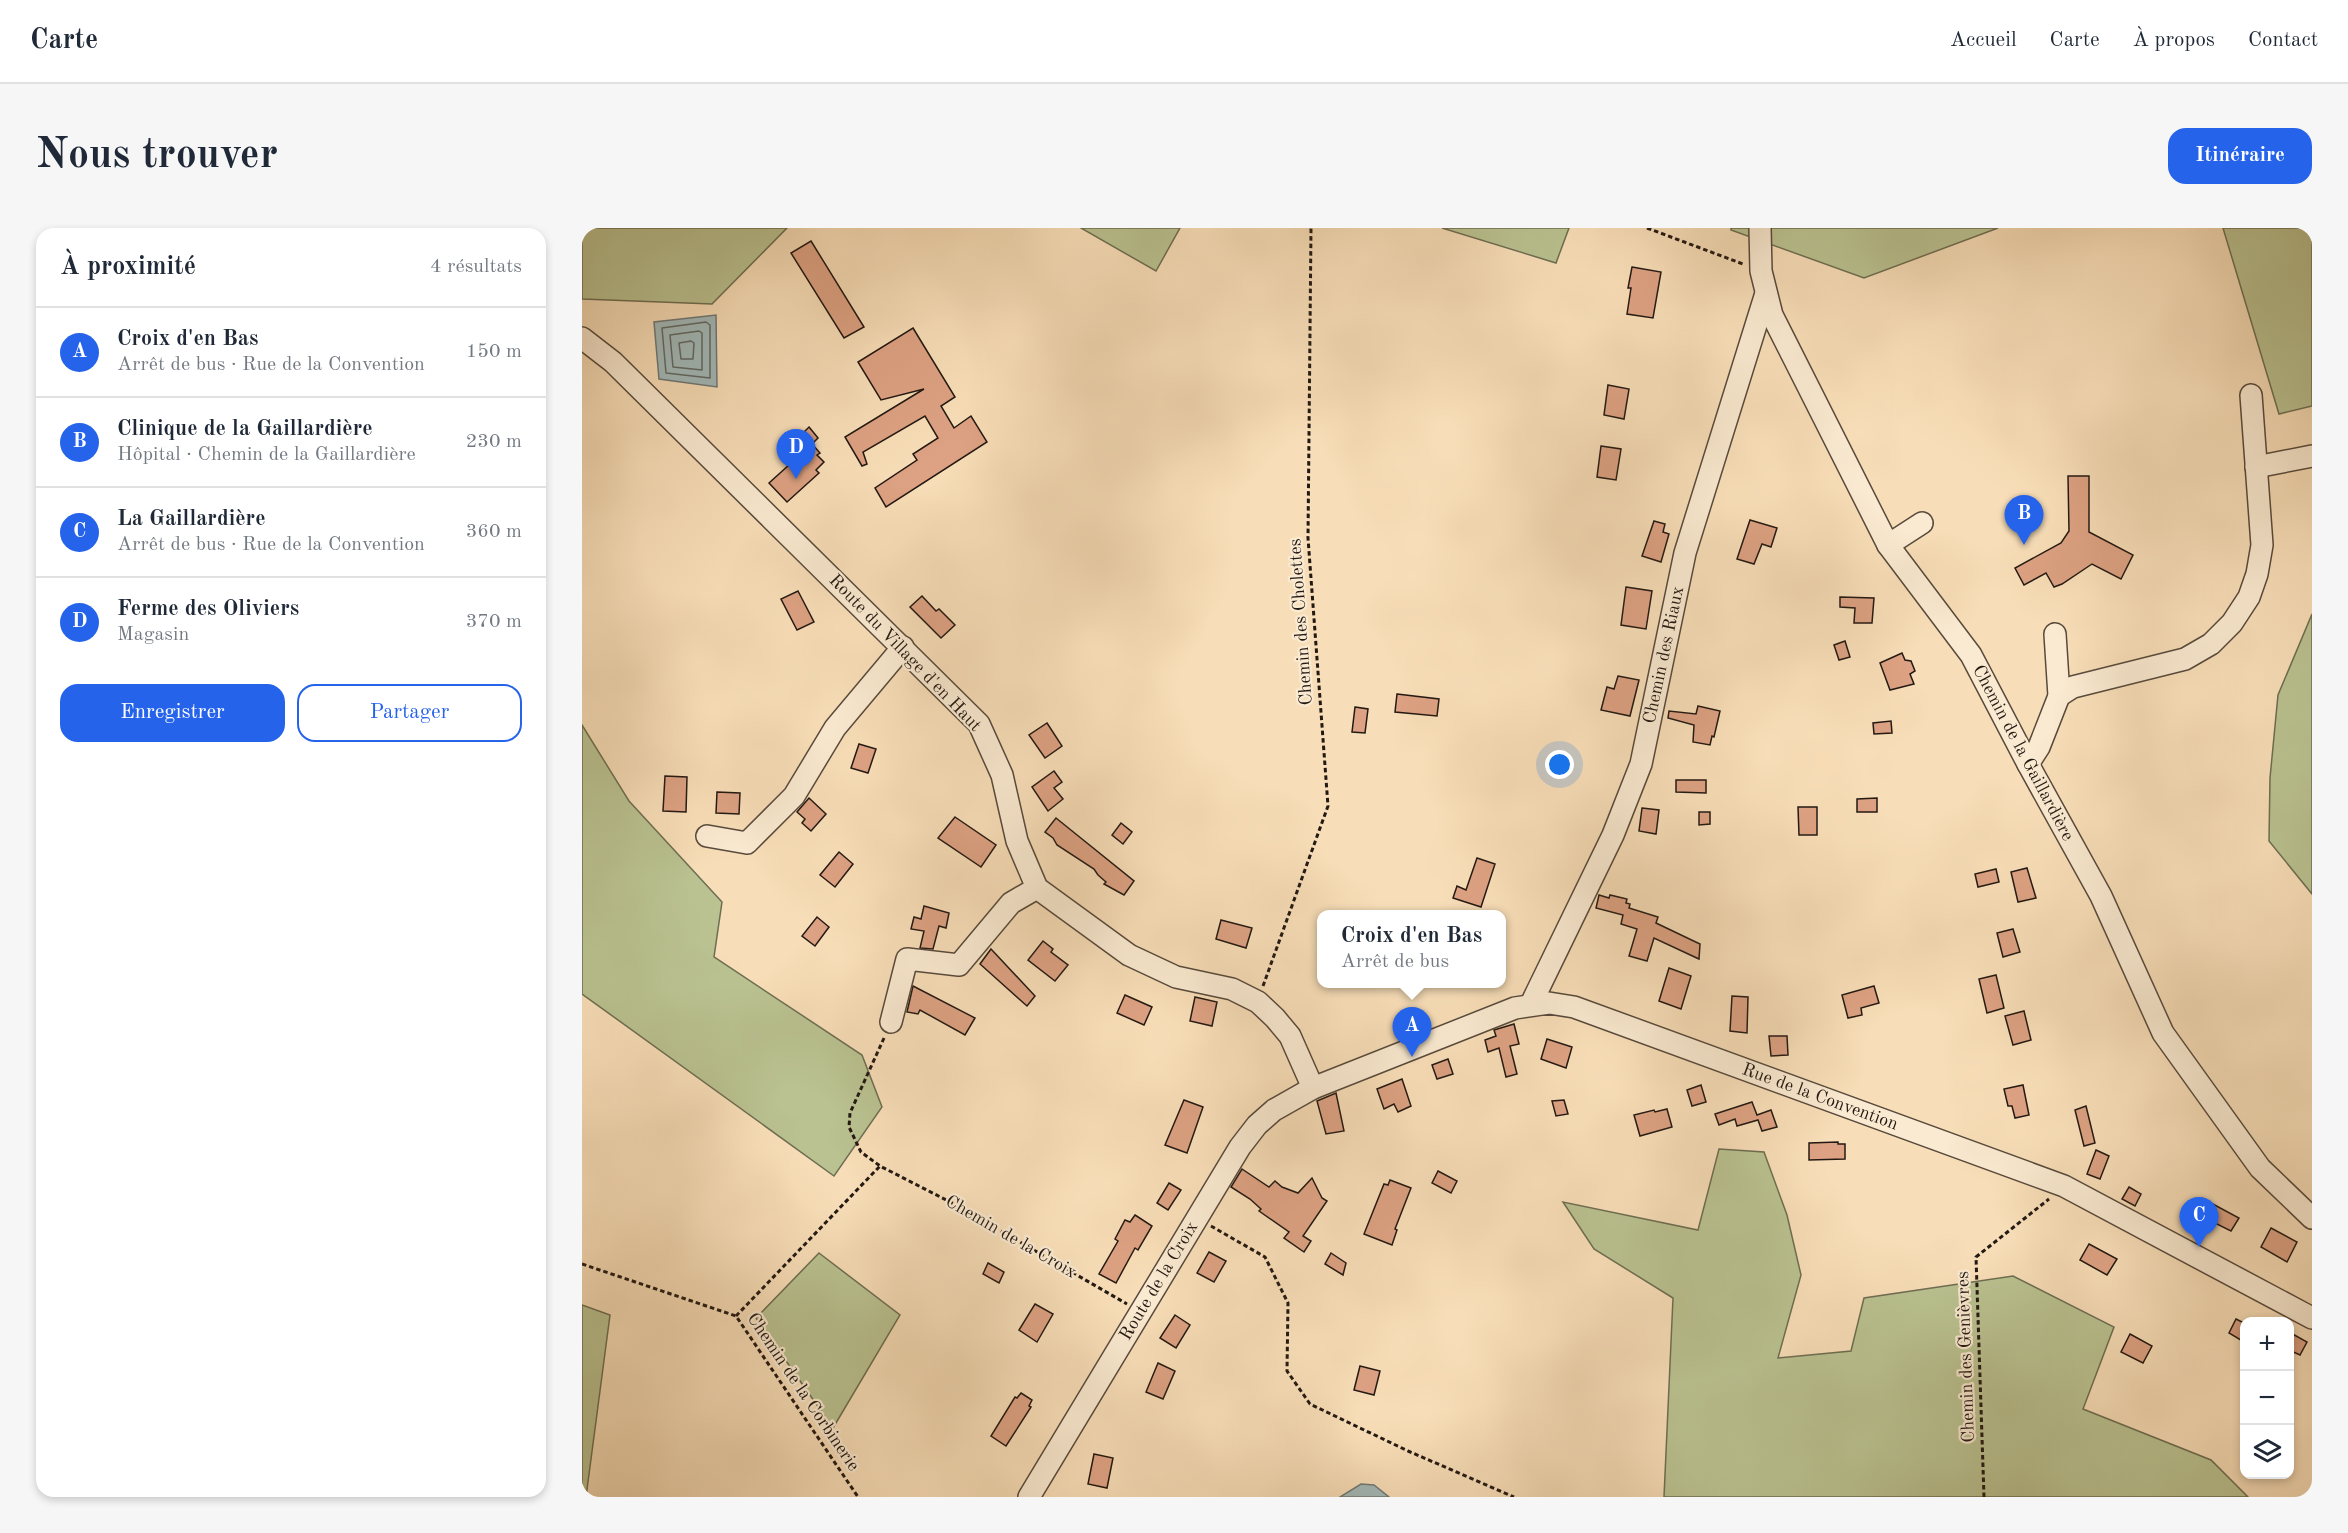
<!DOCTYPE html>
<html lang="fr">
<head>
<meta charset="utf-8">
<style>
	body { margin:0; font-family:"Old Standard TT",serif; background:#f6f6f7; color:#1f2937 }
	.controls { position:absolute; right:18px; bottom:18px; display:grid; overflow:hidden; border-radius:12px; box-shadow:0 3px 9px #0003 }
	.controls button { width:54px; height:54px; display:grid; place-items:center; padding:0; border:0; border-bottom:2px solid #e0e1e3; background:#fff; color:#1f2937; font:30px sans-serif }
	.you { position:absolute; left:978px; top:537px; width:21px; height:21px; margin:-15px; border:4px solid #fff; border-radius:50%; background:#1a73e8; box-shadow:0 0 0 9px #1a73e833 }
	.badge { display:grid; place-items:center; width:39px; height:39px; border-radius:50%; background:#2563eb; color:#fff; font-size:20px; font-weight:700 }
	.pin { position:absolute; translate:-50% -50px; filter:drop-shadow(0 2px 3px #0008) }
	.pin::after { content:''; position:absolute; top:32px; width:21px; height:18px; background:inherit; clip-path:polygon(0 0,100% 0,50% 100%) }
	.popup { position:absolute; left:735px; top:682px; width:189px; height:78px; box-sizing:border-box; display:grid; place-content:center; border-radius:12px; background:#fff; filter:drop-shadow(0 2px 4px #0005); font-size:20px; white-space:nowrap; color:#747a83 }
	.popup b { font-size:22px; color:#1f2937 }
	.popup::after { content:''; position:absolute; left:50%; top:100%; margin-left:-12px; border:12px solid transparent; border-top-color:#fff }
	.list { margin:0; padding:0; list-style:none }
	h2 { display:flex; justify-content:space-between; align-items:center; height:78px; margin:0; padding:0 24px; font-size:26px }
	h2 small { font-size:20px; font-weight:400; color:#747a83 }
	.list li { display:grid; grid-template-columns:39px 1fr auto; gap:18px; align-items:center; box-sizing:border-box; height:90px; padding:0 24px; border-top:2px solid #e0e1e3 }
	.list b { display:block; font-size:22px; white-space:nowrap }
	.list p { margin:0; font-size:20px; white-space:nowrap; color:#747a83 }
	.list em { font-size:20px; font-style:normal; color:#747a83 }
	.actions { display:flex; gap:12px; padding:18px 24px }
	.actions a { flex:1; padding:14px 0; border:2px solid #2563eb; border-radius:18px; text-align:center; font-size:21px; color:#2563eb }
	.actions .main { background:#2563eb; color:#fff }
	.icon { flex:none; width:33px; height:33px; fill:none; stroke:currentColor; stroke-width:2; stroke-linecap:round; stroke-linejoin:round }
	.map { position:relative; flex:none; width:1730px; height:1269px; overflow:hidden; border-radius:18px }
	header { display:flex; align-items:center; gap:36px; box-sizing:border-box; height:84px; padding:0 30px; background:#fff; border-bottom:2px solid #e0e1e3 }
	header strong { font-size:28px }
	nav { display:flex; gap:33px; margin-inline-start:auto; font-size:21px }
	.intro { display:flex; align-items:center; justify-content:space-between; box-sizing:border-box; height:144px; padding:0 36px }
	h1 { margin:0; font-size:42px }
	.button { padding:15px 27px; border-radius:18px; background:#2563eb; color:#fff; font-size:21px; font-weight:700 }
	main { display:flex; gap:36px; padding:0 36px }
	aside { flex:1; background:#fff; border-radius:18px; box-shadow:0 3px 9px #0003 }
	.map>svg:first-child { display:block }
	.green { fill:#bac291; stroke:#6e6e52; stroke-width:1.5 }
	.water { fill:#a2b9b9; stroke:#6f7977; stroke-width:1.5 }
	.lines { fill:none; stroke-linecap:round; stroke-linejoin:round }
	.shore { stroke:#626966; stroke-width:1.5 }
	.building { fill:#dda283; stroke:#231913; stroke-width:1.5 }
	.minor-casing { stroke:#584a3c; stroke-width:24 }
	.path { stroke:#231913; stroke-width:3; stroke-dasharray:4.5 3; stroke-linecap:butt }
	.minor { stroke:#faead1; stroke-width:21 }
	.labels { text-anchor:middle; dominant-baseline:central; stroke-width:4.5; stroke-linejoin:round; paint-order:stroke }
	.street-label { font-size:18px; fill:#231913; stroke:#faead1 }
</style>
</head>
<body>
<header>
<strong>Carte</strong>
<nav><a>Accueil</a><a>Carte</a><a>À propos</a><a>Contact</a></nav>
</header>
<div class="intro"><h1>Nous trouver</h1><a class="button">Itinéraire</a></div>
<main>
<aside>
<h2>À proximité<small>4 résultats</small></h2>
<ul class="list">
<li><span class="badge">A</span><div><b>Croix d'en Bas</b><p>Arrêt de bus · Rue de la Convention</p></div><em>150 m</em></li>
<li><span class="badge">B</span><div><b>Clinique de la Gaillardière</b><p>Hôpital · Chemin de la Gaillardière</p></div><em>230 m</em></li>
<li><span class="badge">C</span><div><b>La Gaillardière</b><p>Arrêt de bus · Rue de la Convention</p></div><em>360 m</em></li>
<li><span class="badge">D</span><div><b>Ferme des Oliviers</b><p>Magasin</p></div><em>370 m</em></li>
</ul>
<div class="actions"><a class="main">Enregistrer</a><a>Partager</a></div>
</aside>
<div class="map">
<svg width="1730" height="1269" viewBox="0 0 1730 1269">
	<rect width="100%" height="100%" fill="#f8deb8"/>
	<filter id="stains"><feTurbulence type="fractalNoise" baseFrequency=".00333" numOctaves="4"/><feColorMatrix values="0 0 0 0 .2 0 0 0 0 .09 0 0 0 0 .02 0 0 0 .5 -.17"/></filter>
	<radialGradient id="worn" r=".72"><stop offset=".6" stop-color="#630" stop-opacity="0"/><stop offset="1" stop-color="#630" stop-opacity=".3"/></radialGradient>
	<g class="green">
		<path d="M0,0h205l-75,76 -130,-5z"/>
		<path d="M499,0h99l-24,43z"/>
		<path d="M860,0h127l-13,35z"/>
		<path d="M1149,0h267l-134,50 -133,-48z"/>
		<path d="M1641,0h89v178l-33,8z"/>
		<path d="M1730,386v280l-43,-53 1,-63 8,-83z"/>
		<path d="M0,497l47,76 93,101 -8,55 148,98 20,52 -48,69 -252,-182z"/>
		<path d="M1137,921l45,3 23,63 14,60 -23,83 73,-7 13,-53 149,-22 101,51 -31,82 128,51 37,37h-584l9,-199 -79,-49 -31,-47 135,28z"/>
		<path d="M237,1025l81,62 -67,113 -77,-110z"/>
		<path d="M0,1077l28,10 -24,182h-4z"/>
	</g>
	<g class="water">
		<path d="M134,87l1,72 -58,-8 -5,-57z"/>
		<path d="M779,1256l13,1 15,12h-49z"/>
	</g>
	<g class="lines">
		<g class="shore">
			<path d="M124,94l4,3v53l-44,-5 -4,-45z"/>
			<path d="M117,103l3,2v37l-29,-3 -3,-32z"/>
			<path d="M109,113l3,2 -1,16h-12l-2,-16z"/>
		</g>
	</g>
	<g class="building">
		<path d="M229,13l53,86 -20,11 -53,-85z"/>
		<path d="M1050,39l29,5 -8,46 -26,-4 4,-26h-3z"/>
		<path d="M331,100l42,69 -14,9 13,22 17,-12 16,26 -101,65 -11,-19 42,-28 -4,-6 25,-16 -13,-22 -62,36 4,12 -5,2 -17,-29 79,-48 -43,11 -23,-38z"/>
		<path d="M1026,157l21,4 -5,30 -20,-4z"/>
		<path d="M227,199l9,11 -6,6 8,9 -3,2 7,7 -8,8 3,3 -32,29 -18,-19 41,-37 -10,-10z"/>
		<path d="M1019,218l20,3 -5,31 -19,-3z"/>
		<path d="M1486,248h21v56l44,23 -12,24 -29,-15 -30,20 -8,3 -8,-14 -22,12 -9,-17 46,-25 8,-12z"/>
		<path d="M1168,292l27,8 -6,19 -9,-3 -8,20 -17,-5z"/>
		<path d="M1072,293l11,3 -2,8 6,2 -8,28 -19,-6z"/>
		<path d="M1044,359l26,4 -6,38 -25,-4z"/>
		<path d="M216,363l16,31 -17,8 -16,-31z"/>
		<path d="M340,368l14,15 3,-2 16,16 -14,13 -31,-31z"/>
		<path d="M1258,369l34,1 -2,25h-18l1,-15 -15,-1z"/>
		<path d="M1263,413l5,16 -11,3 -5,-15z"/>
		<path d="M1320,425l3,7 6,1 4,10 -5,3 4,10 -24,6 -10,-27z"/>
		<path d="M1036,448l21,4 -9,36 -29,-6 6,-23 7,2z"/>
		<path d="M815,466l42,5 -2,17 -42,-4z"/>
		<path d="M1116,478l22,5 -6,26 -2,-1 -2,9 -17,-3 1,-17 -26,-7 1,-7 27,3z"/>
		<path d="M773,479l13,2 -3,24 -13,-1z"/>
		<path d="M1309,493l1,12 -18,1 -1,-11z"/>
		<path d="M465,495l15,23 -17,12 -16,-23z"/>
		<path d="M277,516l17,5 -8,24 -17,-5z"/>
		<path d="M472,543l8,11 -8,6 9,11 -15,12 -16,-24z"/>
		<path d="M83,548l22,1 -1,35 -23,-1z"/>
		<path d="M1094,552h30v13l-30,-1z"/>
		<path d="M135,564l23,1 -1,21 -23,-1z"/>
		<path d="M227,570l17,16 -15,17 -9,-8 3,-4 -8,-7z"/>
		<path d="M1295,570v14h-20v-13z"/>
		<path d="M1216,579h19v28h-18z"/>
		<path d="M1060,580l17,2 -3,24 -17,-3z"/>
		<path d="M1117,584h11v12l-11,1z"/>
		<path d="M373,589l41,28 -15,22 -43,-29z"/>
		<path d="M474,590l78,63 -10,14 -20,-11 2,-2 -8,-7 -4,-6 -37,-24 -4,-7 -8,-6z"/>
		<path d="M539,595l11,9 -9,12 -11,-9z"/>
		<path d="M257,624l14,12 -18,23 -15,-12z"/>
		<path d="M895,630l18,6 -14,43 -28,-9 4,-12 9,4z"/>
		<path d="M1445,640l9,30 -18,4 -7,-30z"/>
		<path d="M1414,641l3,13 -21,5 -3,-13z"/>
		<path d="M1017,667l10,3 1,-3 17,4 -1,4 4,1 -1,4 29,9 -2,6 44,21 -1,15 -45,-21 -7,23 -18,-5 8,-27 -16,-5 2,-9 -27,-7z"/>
		<path d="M342,678l25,7 -3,15 -7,-2 -6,23 -13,-1 4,-17 -13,-2 3,-12 7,2z"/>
		<path d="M235,689l12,10 -14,19 -13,-10z"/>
		<path d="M639,692l31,8 -6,20 -30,-9z"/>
		<path d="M1431,701l7,23 -17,5 -6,-24z"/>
		<path d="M461,713l10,8 -2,3 17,13 -13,16 -27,-21z"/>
		<path d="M409,721l44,47 -8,10 -47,-42z"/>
		<path d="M1087,740l22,8 -10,33 -22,-8z"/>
		<path d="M1414,747l8,33 -17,5 -8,-34z"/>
		<path d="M331,758l62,32 -10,17 -45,-25 -2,4 -11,-2z"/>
		<path d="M1292,758l5,17 -18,5 1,7 -14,3 -6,-23z"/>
		<path d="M543,767l27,12 -8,18 -27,-12z"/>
		<path d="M1150,768l16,1 -1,36 -17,-2z"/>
		<path d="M613,769l22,5 -5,24 -22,-5z"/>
		<path d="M1442,783l7,29 -18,5 -8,-29z"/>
		<path d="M932,796l5,20 -9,2 7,28 -11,3 -7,-29 -11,4 -3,-12 11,-4 -2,-6z"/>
		<path d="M1187,808h18l1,19 -17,1z"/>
		<path d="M965,811l25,8 -6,21 -25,-9z"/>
		<path d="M866,831l5,15 -16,5 -5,-14z"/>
		<path d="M820,851l9,27 -13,6 -4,-8 -10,5 -7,-20z"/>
		<path d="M1119,857l5,17 -14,4 -5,-16z"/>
		<path d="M1441,857l6,30 -14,3 -3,-12h-4l-4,-17z"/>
		<path d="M754,865l8,38 -18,3 -9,-33z"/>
		<path d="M602,872l19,7 -16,46 -22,-8z"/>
		<path d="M982,872l4,14 -12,2 -4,-15z"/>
		<path d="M1170,874l5,13 14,-5 6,17 -15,4 -4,-11 -21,6 -2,-7 -16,6 -4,-11z"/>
		<path d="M1504,878l9,37 -11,3 -9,-36z"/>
		<path d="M1085,881l5,18 -32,9 -6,-21 20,-5 1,2z"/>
		<path d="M1256,914v2h7v15l-36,1v-17z"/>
		<path d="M1514,922l13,6 -9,23 -13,-5z"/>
		<path d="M660,941l27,18 6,-6 7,6 16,6 14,-15 10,20 5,3 -24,35 8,5 -7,11 -20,-14 5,-6 -30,-21 2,-2 -11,-10 -19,-12z"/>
		<path d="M856,943l19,10 -6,12 -19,-10z"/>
		<path d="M808,952l21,8 -16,41 2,1 -5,15 -28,-11 20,-50 4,1z"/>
		<path d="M587,955l12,7 -13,20 -11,-7z"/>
		<path d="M1547,959l12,7 -6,12 -13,-7z"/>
		<path d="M1627,974l30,16 -8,13 -16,-8 -1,2 -13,-8z"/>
		<path d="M553,987l17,11 -14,24 -3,-2 -19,35 -17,-9 19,-33 -3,-2 10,-19 5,2z"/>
		<path d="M1689,1000l26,14 -10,20 -26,-15z"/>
		<path d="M1507,1016l28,15 -10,16 -27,-15z"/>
		<path d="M627,1024l17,9 -12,21 -17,-9z"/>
		<path d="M749,1025l15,10 -3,12 -18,-11z"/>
		<path d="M406,1035l16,9 -5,11 -16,-9z"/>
		<path d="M453,1076l18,10 -16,28 -18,-12z"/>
		<path d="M593,1087l15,10 -14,23 -16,-10z"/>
		<path d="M1654,1091l8,4v19l-15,-9z"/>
		<path d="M1707,1104l18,10 -7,13 -11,-5z"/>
		<path d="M1548,1106l22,12 -9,17 -22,-11z"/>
		<path d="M576,1135l17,8 -12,28 -17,-7z"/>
		<path d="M778,1138l20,5 -6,24 -20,-5z"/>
		<path d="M439,1165l11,7 -3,6 2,1 -25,39 -15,-10 24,-39 2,1z"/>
		<path d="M512,1226l19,4 -6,30 -19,-4z"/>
	</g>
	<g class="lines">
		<defs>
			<g id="minor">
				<path d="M1178,0l1,43 11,44 116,230 83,110 57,109 73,132 62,137 97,135 52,50"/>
				<path d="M0,110l31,24 366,362 23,51 15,66 20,47 92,67 47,22 56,12 26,13 17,16 15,18 23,52"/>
				<path d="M1674,239l56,-11"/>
				<path d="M1306,317l34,-22"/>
				<path d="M1477,468l14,-9 112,-28 26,-15 21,-21 17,-26 8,-23 5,-29 -11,-150"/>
				<path d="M1446,536l11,-17 20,-51 -4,-62"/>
				<path d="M125,608l40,7 47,-47 41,-68 68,-81"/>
				<path d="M949,776l82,-169 28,-71 44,-211 81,-260"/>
				<path d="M309,794l16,-63 52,6 52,-62 26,-15"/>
				<path d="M447,1269l211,-350 17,-22 17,-15 39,-22 202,-80 34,-5 25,4 490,179 248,132"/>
			</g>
		</defs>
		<use href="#minor" class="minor-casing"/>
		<g class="path">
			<path d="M1065,0l96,36"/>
			<path d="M681,758l65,-180 -20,-268 3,-310"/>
			<path d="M302,810l-34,75 -1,14 12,25 19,14 76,39 171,99"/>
			<path d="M629,998l54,31 23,46 -1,68 23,33 98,47 106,46"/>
			<path d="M0,1036l154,52 122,181"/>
			<path d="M154,1088l144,-150"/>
			<path d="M1402,1269l-8,-240 73,-58"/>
		</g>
		<use href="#minor" class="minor"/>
	</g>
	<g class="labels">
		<g class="street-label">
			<text transform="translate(719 394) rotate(-94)">Chemin des Cholettes</text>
			<text transform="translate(323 425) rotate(46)">Route du Village d'en Haut</text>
			<text transform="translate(1082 427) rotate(-78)">Chemin des Riaux</text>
			<text transform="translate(1441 525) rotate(62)">Chemin de la Gaillardière</text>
			<text transform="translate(1238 869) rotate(20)">Rue de la Convention</text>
			<text transform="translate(429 1009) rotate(30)">Chemin de la Croix</text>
			<text transform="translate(577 1053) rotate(-59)">Route de la Croix</text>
			<text transform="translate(1384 1129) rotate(-92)">Chemin des Genièvres</text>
			<text transform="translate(221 1164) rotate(56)">Chemin de la Corbinerie</text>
		</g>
	</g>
	<rect width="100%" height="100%" filter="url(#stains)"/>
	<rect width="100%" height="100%" fill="url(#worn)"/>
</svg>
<div class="controls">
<button>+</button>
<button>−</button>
<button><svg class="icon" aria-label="layers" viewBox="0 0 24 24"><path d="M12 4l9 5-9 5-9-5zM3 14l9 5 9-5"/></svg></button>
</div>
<div class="you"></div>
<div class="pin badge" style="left:830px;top:829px">A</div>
<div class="popup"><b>Croix d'en Bas</b>Arrêt de bus</div>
<div class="pin badge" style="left:1442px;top:317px">B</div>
<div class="pin badge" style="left:1617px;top:1019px">C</div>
<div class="pin badge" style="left:214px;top:251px">D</div>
</div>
</main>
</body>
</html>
